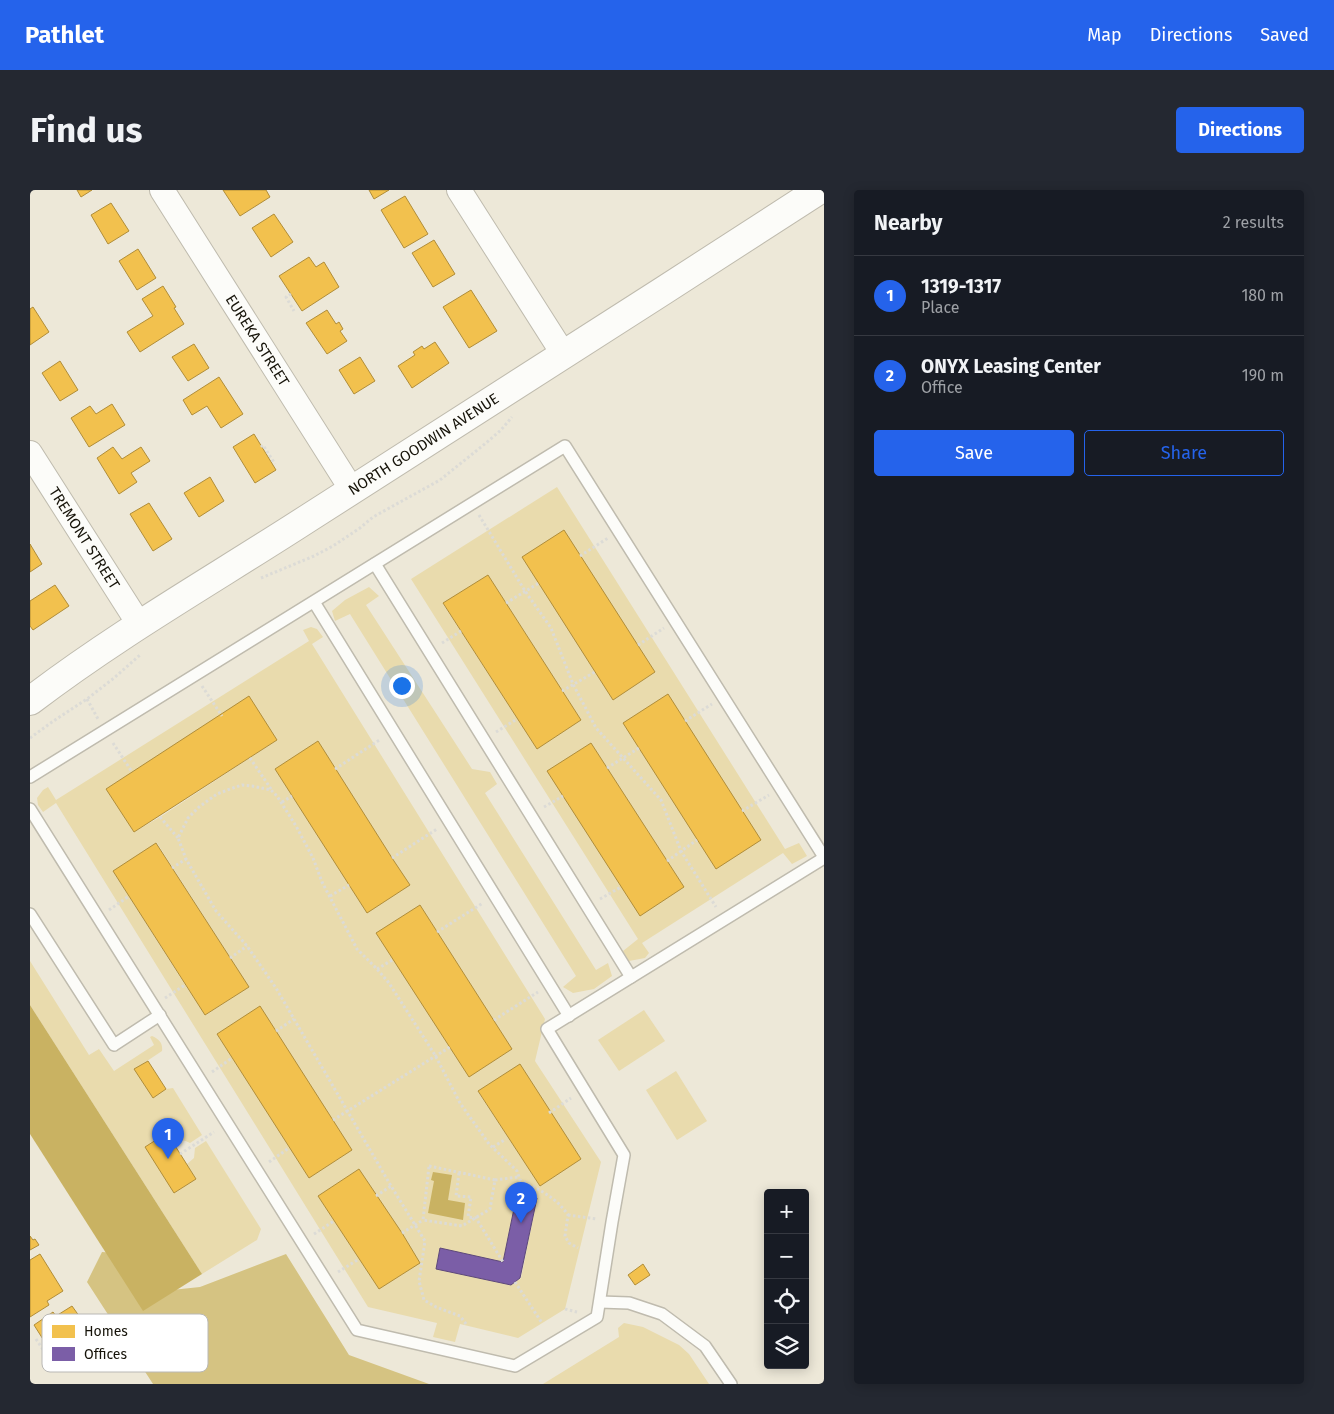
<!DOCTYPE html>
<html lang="en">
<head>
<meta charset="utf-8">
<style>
	body { margin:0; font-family:"Fira Sans",sans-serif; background:#242831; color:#f1f3f6 }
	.controls { position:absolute; right:15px; bottom:15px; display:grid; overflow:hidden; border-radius:5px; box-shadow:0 2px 12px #0003 }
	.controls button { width:45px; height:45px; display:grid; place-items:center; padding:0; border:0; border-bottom:1px solid #363941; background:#171b24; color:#f1f3f6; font:25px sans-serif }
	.you { position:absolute; left:371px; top:495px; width:18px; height:18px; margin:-12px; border:4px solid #fff; border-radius:50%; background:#1a73e8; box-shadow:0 0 0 8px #1a73e833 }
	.badge { display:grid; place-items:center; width:32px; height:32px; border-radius:50%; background:#2563eb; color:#fff; font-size:16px; font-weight:700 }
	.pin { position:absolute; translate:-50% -41px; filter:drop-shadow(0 1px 2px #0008) }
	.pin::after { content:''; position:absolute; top:26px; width:18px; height:15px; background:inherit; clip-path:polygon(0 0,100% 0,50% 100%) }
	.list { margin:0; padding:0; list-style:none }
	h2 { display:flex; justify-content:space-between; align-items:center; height:65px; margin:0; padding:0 20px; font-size:21px }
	h2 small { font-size:16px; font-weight:400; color:#9ea1a6 }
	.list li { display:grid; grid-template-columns:32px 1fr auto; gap:15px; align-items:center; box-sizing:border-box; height:80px; padding:0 20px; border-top:1px solid #363941 }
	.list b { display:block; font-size:19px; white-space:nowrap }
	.list p { margin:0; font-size:16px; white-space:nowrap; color:#9ea1a6 }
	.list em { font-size:16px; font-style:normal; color:#9ea1a6 }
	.actions { display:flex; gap:10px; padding:15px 20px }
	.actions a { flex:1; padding:11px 0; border:1px solid #2563eb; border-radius:5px; text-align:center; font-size:18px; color:#2563eb }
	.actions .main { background:#2563eb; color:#fff }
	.icon { flex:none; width:28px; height:28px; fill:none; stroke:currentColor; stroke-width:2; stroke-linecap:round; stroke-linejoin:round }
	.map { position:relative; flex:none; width:794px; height:1194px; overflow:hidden; border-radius:5px }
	header { display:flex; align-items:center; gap:30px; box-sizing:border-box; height:70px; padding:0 25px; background:#2563eb; color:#fff }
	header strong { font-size:24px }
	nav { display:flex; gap:28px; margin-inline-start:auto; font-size:18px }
	.intro { display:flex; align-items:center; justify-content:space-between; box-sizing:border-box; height:120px; padding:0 30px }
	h1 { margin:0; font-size:35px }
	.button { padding:12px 22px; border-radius:5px; background:#2563eb; color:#fff; font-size:18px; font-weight:700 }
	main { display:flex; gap:30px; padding:0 30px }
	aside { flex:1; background:#171b24; border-radius:5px; box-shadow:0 2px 12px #0003 }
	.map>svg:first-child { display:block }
	.green { fill:#e9dbad; fill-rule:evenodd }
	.forest { fill:#d5c382 }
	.water { fill:#c9b262 }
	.homes { fill:#f2c14e; stroke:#b08d39 }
	.offices { fill:#7b5ea7; stroke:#5d4878 }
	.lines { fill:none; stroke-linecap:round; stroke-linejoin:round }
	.service-casing { stroke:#bfbbae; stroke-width:14 }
	.minor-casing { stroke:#bfbbae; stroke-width:26 }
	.tertiary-casing { stroke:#bfbbae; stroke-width:30 }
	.path { stroke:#dcdbd6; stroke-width:3; stroke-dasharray:2.5 2.5; stroke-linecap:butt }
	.service { stroke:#fcfcf9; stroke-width:11 }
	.minor { stroke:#fcfcf9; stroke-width:24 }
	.tertiary { stroke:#fcfcf9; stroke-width:28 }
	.labels { text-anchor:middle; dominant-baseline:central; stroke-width:5; stroke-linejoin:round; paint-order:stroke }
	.street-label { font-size:15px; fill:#161309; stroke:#fff }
	.key { fill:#fff; stroke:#b9b8b5; stroke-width:1 }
	.key-label { font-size:14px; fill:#161309 }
</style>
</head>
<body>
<header>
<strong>Pathlet</strong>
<nav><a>Map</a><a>Directions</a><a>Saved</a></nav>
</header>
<div class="intro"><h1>Find us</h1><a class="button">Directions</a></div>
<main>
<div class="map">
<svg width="794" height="1194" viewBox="0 0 794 1194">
	<rect width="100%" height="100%" fill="#ede8d8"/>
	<g class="green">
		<path d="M527,297l228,362 14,-6 8,13 -15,8 -9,-11 -141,90 7,10 -4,5 -16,3 -6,-10 15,-12 -227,-360zM534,341l91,141 -42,28 -90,-143zM458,385l93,145 -44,29 -94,-145zM561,553l93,144 -43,28 -93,-144z"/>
		<path d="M339,397l10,9 -13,9 106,164 18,3 7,12 -12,9 111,177 12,-7 4,13 -18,13 -21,4 -10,-6 13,-11 -226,-362 -15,7 -3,-10 13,-11z"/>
		<path d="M281,437l6,2 6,8 -11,7 233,375 -10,42 66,101 -36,147 -47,29 -58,-14 -5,18 -22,-5 4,-14 -69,-16 -312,-504 -13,9 -5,-7 -1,-7 6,-8 5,-3 8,13 253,-159 -6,-11zM219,507l28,43 -117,77 -26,15 -28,-43zM288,551l74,117 18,27 -43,27 -92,-143zM127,653l92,144 -43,28 -21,-30 -72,-114zM390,715l92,144 -43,27 -92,-143zM230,817l92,143 -43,28 -92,-144zM490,874l61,95 -41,27 -62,-94zM329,979l43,64 18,30 -41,26 -61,-93zM487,1005l20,4 -16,79 -10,7 -75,-16 4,-21 63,14z"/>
		<path d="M0,771l59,94 10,-6 15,22 40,-26 -4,-8 2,-1c7,3 11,7 10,15l-27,18 18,29 13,-9 7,-1 29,47 -12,8c-6,-3 -11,-5 -17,-1l-6,-9 -22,14 30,46 21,-14 -9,-15 7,-6 1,-10 11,-7 55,88 -4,11 -55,34 -172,-269z"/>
		<path d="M614,820l21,31 -46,30 -21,-31z"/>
		<path d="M646,881l31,50 -30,19 -31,-50z"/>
		<path d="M594,1133l19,4 36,18 10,9 20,30h-166l76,-47 -1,-9z"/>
	</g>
	<path class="forest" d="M72,1062l53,4 -2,36 47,-5 86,-33 63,101 80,29h-276l-66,-102z"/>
	<g class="water">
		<path d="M0,815l172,269 -59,37 -113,-177z"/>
		<path d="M403,982l19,3 -4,25 17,3 -2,17 -35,-7 6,-32 -3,-1z"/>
	</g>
	<g class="homes">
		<path d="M47,0h15l-11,7z"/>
		<path d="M193,0h43l4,7 -30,19z"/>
		<path d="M339,0h20l-15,9z"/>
		<path d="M375,6l23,38 -24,14 -23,-38z"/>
		<path d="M81,13l18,28 -21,13 -17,-29z"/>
		<path d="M244,24l19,28 -22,15 -19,-29z"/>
		<path d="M404,50l21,34 -22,13 -21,-34z"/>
		<path d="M108,59l18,29 -19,12 -18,-29z"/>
		<path d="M279,67l7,10 8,-5 15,25 -37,24 -23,-35z"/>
		<path d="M133,96l13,21 -2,1 10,16 -44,28 -13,-20 26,-16 -11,-17z"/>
		<path d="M441,100l26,41 -28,17 -26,-41z"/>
		<path d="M3,117l16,25 -19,13v-36z"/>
		<path d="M297,120l9,14 3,-2 4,7 -3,2 7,10 -20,13 -21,-31z"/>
		<path d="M405,152l14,21 -37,25 -14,-22 17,-11 -2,-3 9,-6 2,3z"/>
		<path d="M164,154l15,24 -21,13 -16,-24z"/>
		<path d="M330,167l15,24 -21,13 -15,-24z"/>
		<path d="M30,171l18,29 -18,11 -18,-28z"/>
		<path d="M189,187l24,37 -22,14 -14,-22 -15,9 -9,-15z"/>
		<path d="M82,214l13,21 -36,22 -18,-29 19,-12 6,8z"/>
		<path d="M224,244l22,36 -21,13 -22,-36z"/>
		<path d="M83,257l9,12 19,-12 9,14 -19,12 6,9 -18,12 -22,-36z"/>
		<path d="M180,287l14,24 -25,16 -15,-24z"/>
		<path d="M119,313l23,36 -19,12 -23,-37z"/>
		<path d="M534,340l91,142 -42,28 -91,-143z"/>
		<path d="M0,354l12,20 -12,8z"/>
		<path d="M458,385l93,145 -44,29 -94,-146z"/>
		<path d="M25,395l14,21 -36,24 -3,-4v-25z"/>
		<path d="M638,504l93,146 -45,29 -93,-146z"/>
		<path d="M219,506l28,44 -143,92 -28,-43z"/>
		<path d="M288,551l74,117 18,27 -43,28 -92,-144z"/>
		<path d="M561,553l93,144 -44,29 -93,-145z"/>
		<path d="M126,653l93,144 -44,28 -92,-144z"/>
		<path d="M390,715l92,144 -43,28 -93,-144z"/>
		<path d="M230,816l92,144 -43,28 -92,-144z"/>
		<path d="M118,871l18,28 -13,9 -19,-29z"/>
		<path d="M490,874l61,95 -41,27 -62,-95z"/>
		<path d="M137,943l29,46 -22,14 -29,-46z"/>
		<path d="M329,979l43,64 18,30 -41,26 -61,-93z"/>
		<path d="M0,1046l3,4 2,-1 4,6 -9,5z"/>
		<path d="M10,1064l23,37 -16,10 2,4 -19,12v-57z"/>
		<path d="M613,1074l7,11 -15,10 -7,-10z"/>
		<path d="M42,1116l25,35 -30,19 -11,-17 2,-1 -2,-4 -10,6 -12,-19 19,-13 3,4z"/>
	</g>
	<path class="offices" d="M487,1004l20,4 -17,80 -9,7 -75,-16 4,-21 63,14z"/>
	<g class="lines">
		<defs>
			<g id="service">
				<path d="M345,374l256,413"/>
				<path d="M284,412l255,414"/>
				<path d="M0,587l535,-331 259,411"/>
				<path d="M0,619l327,521 158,36 82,-49 15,-95 12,-67 -77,-126 277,-171"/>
				<path d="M0,724l84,131 46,-30"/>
				<path d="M570,1112l29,1 33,11 43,32 26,38"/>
			</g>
			<g id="minor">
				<path id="s1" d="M132,0l190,300"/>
				<path d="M429,0l105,165"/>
				<path id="s2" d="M0,263l109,171"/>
			</g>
			<g id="tertiary">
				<path id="s3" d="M0,511c89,-68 186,-123 280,-184 170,-109 340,-217 509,-327"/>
			</g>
		</defs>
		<use href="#service" class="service-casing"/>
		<use href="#minor" class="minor-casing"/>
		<use href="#tertiary" class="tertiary-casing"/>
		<g class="path">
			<path d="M261,104l-5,3 8,14"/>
			<path d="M231,257l2,-2 12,19"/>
			<path d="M449,325l46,76 26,37 22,56 23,44 65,72 20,51 35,56"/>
			<path d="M550,366l28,-18"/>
			<path d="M231,388l53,-22 19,-10 27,-18 13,-11 67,-37 46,-37 15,-13 11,-13"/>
			<path d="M476,413l33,-20"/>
			<path d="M412,453l19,-12"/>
			<path d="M608,455l26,-17"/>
			<path d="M172,496l20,30"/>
			<path d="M532,501l33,-19"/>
			<path d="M57,509l11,20"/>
			<path d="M655,531l27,-17"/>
			<path d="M466,542l21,-13"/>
			<path d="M0,548l22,-16 35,-23 27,-21 26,-23"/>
			<path d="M83,553l19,29"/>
			<path d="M220,568l21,31"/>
			<path d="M577,578l32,-20"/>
			<path d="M305,579l46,-30"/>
			<path d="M252,612l10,-6"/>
			<path d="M514,617l19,-11"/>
			<path d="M712,621l27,-16"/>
			<path d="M130,627l18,21"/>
			<path d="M362,668l45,-29"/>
			<path d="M637,671l30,-21"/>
			<path d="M142,678l14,-9"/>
			<path d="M300,706l19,-11"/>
			<path d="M570,709l21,-12"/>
			<path d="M79,720l20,-14"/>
			<path d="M407,742l46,-29"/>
			<path d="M200,768l17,-12"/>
			<path d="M347,779l17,-10"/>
			<path d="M135,808l20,-13"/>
			<path d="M464,830l44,-28"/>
			<path d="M246,841l18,-12"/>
			<path d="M182,882l20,-14"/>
			<path d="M519,923l22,-15"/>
			<path d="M303,930l117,-73"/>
			<path d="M463,957l13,-8"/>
			<path d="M150,964l34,-22"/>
			<path d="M239,972l20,-14"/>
			<path d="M399,976l66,14 -5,29 -28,17 -39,-6z"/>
			<path d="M429,983l-3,23 15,1 -3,20 8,1 27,44"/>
			<path d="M465,990l23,-3"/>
			<path d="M346,1006l15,-10"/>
			<path d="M538,1025l29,4"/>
			<path d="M372,1043l21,-13"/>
			<path d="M284,1044l20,-13"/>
			<path d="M308,1082l21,-13"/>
			<path d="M485,1092l27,41"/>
			<path d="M535,1119l12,3"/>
			<path d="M436,1134l-6,-8 -24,-9 -12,-7 -5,-19 6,-40 -34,-55 -115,-198 -29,-42 -31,-35 -30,-52 -8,-21 10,-20 11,-11 18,-13 13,-5 12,-4 10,1 19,4 6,6 19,30 17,32 9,24 35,67 20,20 12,14 46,72 25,48 29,41 28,27 3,9c18,9 36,17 48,35l-3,21 4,7 9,5"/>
			<path d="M6,1149l8,12 4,-2 3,3 7,-5"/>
		</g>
		<use href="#service" class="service"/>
		<use href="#minor" class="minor"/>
		<use href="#tertiary" class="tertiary"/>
	</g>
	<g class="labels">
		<g class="street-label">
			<text stroke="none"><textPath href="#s1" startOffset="178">EUREKA STREET</textPath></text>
			<text stroke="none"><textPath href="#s3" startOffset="470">NORTH GOODWIN AVENUE</textPath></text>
			<text stroke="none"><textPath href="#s2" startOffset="101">TREMONT STREET</textPath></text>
		</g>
	</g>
	<rect x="12" y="1124" width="166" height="58" rx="8" class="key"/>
	<rect x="22" y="1135" width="23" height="13" fill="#f2c14e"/>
	<rect x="22" y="1157" width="23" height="14" fill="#7b5ea7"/>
	<g class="key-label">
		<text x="54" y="1146">Homes</text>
		<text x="54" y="1169">Offices</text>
	</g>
</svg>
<div class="controls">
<button>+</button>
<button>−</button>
<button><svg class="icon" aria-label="locate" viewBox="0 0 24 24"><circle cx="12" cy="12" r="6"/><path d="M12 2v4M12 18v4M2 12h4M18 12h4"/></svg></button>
<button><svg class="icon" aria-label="layers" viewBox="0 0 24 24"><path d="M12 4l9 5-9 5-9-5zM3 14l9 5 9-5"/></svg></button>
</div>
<div class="you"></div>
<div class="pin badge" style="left:138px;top:969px">1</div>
<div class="pin badge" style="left:491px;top:1033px">2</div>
</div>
<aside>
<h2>Nearby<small>2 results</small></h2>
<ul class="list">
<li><span class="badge">1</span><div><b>1319-1317</b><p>Place</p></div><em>180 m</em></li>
<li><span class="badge">2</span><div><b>ONYX Leasing Center</b><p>Office</p></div><em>190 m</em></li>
</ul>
<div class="actions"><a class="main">Save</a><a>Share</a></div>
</aside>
</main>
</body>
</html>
